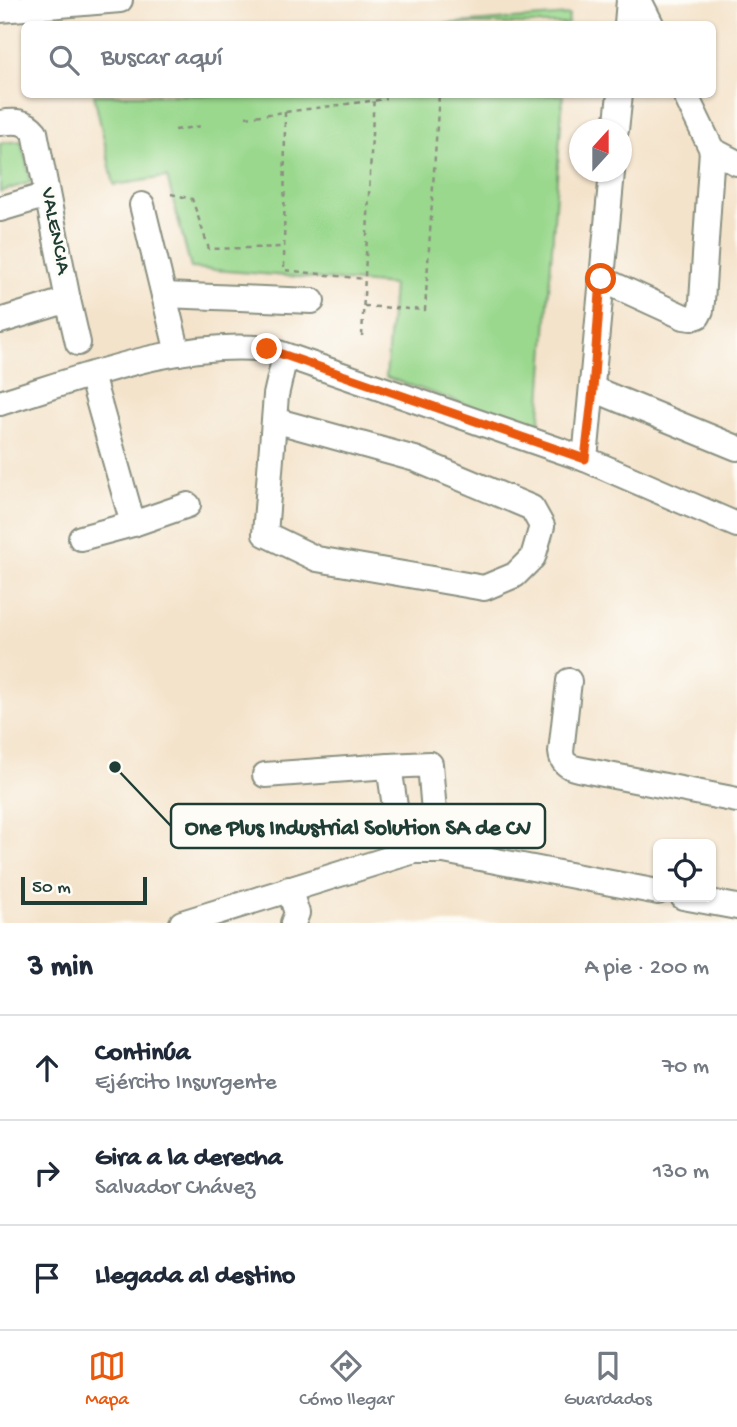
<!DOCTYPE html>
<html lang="es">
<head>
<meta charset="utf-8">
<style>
	body { margin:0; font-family:"Gochi Hand",sans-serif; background:#f6f6f7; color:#1f2937 }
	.controls { position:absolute; right:21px; bottom:21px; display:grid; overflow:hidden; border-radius:10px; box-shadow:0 2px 5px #0004 }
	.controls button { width:63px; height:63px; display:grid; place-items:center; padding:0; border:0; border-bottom:2px solid #e0e1e3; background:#fff; color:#1f2937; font:35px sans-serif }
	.compass { position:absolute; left:569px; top:119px; width:63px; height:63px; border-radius:50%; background:#fff; box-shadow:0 2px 5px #0004; rotate:21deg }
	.scale { position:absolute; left:21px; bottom:18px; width:126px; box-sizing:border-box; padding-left:7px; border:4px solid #1f3d34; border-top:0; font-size:19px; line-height:24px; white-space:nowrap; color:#1f3d34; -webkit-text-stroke:5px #fdfcf7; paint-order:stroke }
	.stop { position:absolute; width:21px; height:21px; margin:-16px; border:5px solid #ea580c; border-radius:50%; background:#fff }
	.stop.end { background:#ea580c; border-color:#fff; box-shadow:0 2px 7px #0008 }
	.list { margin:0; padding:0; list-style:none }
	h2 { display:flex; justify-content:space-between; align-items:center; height:91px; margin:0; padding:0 28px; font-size:30px }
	h2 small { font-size:23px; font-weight:400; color:#747a83 }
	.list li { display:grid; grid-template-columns:46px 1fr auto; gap:21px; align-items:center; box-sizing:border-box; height:105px; padding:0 28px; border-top:2px solid #e0e1e3 }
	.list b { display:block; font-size:26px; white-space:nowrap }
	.list p { margin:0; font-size:23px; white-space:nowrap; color:#747a83 }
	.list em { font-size:23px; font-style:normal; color:#747a83 }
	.icon { flex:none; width:38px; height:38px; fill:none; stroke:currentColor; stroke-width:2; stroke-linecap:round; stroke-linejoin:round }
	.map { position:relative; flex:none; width:737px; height:923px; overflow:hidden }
	.search { position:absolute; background:#fff; box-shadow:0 2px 5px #0004; left:21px; right:21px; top:21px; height:77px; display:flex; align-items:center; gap:18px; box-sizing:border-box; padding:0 24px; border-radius:10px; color:#747a83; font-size:26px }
	.sheet { height:406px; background:#fff }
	nav { display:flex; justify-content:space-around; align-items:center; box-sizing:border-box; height:98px; border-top:2px solid #e0e1e3; background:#fff; font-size:19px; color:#747a83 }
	nav a { display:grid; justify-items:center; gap:4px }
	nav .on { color:#ea580c }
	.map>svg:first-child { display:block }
	.green { fill:#9ad88d; stroke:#5c8a60; stroke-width:2 }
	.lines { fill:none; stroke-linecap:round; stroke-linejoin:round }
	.minor-casing { stroke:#8a9080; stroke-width:28 }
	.path { stroke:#8a9080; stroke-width:2.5; stroke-dasharray:5 5; stroke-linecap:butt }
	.minor { stroke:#fff; stroke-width:24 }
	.route { stroke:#ea580c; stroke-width:9 }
	.labels { text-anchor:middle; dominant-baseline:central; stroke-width:6; stroke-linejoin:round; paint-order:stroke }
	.street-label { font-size:21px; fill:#1f3d34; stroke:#fdfcf7 }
	.leader { fill:none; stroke:#1f3d34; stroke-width:2.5 }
	.callout-dot { fill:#1f3d34; stroke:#fdfcf7; stroke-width:2.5 }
	.callout { fill:#fdfcf7; stroke:#1f3d34; stroke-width:2.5 }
	.callout-label { font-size:23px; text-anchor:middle; font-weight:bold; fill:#1f3d34 }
</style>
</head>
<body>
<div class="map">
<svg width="737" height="923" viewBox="0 0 737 923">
	<rect width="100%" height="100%" fill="#fdfcf7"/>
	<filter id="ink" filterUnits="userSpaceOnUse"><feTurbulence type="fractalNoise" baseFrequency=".0143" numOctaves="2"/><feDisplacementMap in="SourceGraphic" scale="14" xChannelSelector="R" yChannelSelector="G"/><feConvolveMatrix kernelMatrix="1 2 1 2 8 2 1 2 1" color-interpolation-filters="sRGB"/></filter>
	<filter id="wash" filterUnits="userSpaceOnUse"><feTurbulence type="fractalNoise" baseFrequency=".00686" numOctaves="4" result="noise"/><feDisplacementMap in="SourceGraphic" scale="28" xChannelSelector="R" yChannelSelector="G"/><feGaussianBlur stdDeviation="1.57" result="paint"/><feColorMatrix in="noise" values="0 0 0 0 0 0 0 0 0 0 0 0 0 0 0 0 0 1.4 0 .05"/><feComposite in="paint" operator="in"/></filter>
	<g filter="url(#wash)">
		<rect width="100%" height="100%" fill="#f4e3cb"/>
		<g class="green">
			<path d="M569,15l-1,9h-126z"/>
			<path d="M94,95h469l-24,335 -153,-53 7,-92 -202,-17 -24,-91 -53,8z"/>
			<path d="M21,141l10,41 -31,10v-49z"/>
		</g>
	</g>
	<g filter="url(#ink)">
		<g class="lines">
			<defs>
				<g id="minor">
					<path d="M639,0l12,24"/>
					<path d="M0,10l120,-10"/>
					<path d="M627,24l2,-24"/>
					<path d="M685,94l27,56 25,13"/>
					<path d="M0,123c14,-2 26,-3 35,9l33,168 10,43"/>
					<path d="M616,130l4,-36"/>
					<path d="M142,205l36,148"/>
					<path d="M0,209l47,-14"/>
					<path d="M601,279l83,38 7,1 7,-2 3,-6 1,-9 10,-151"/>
					<path d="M164,295l148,6"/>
					<path d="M0,321l68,-21"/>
					<path d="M593,389l144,59"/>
					<path d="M0,403c82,-25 180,-64 267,-54l318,110 152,66"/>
					<path d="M274,420l141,39 117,49 10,18 -9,31 -18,18 -31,13 -167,-29 -52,-25 11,-139 9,-39"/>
					<path d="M585,459l27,-287"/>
					<path d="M133,524l55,-19"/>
					<path d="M81,538l52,-14 -42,-149"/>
					<path d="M569,681l-8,71c1,11 7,15 17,17l159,31"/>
					<path d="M389,766l13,88"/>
					<path d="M265,775l124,-9 41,-2 6,72 -1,14"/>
					<path d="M289,889l8,24 -4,10"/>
					<path d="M683,897l54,10"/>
					<path d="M182,923l232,-72h30l214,41"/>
				</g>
			</defs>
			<use href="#minor" class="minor-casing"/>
			<g class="path">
				<path d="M285,112l-1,158 81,9"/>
				<path d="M246,117l140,-18"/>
				<path d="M175,130l27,-4"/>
				<path d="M171,194l21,5 17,50 75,-2"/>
				<path d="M364,306l61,4 14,-216"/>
				<path d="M362,336l12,-242"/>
			</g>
			<use href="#minor" class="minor"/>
		</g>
	</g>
	<g class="lines" filter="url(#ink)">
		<path class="route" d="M267,349l318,110 8,-69 8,-111"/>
	</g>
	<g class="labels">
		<g class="street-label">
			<text transform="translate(54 231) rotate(79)">VALENCIA</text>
		</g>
	</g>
	<path class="leader" d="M115 767L171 826"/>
	<circle class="callout-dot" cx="115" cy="767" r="7"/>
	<rect class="callout" x="171" y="804" width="374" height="44" rx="7"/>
	<g class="callout-label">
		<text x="358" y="834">One Plus Industrial Solution SA de CV</text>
	</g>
</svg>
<div class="controls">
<button><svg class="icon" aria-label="locate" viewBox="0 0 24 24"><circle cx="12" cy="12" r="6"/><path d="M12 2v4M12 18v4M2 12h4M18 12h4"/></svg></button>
</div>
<svg class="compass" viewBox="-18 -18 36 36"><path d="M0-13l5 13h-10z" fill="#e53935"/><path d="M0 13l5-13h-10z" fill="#747a83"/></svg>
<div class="scale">50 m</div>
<div class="stop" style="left:601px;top:279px"></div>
<div class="stop end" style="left:267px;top:349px"></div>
<div class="search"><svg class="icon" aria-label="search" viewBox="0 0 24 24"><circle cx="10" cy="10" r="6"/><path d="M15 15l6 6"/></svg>Buscar aquí</div>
</div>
<section class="sheet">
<h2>3 min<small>A pie · 200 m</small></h2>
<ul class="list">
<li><svg class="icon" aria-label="ahead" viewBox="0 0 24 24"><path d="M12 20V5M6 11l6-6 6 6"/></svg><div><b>Continúa</b><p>Ejército Insurgente</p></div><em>70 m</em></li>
<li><svg class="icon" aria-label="right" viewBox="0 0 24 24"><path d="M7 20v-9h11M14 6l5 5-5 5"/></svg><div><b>Gira a la derecha</b><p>Salvador Chávez</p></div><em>130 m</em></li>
<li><svg class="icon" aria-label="arrive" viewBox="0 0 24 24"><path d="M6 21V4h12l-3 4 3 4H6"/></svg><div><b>Llegada al destino</b></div></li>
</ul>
</section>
<nav>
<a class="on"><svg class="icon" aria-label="map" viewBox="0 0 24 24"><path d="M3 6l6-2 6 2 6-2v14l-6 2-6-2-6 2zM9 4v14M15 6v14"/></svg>Mapa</a>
<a><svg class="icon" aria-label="directions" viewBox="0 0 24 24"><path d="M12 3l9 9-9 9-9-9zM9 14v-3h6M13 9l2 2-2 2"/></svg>Cómo llegar</a>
<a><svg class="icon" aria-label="saved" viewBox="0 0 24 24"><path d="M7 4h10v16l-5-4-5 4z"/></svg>Guardados</a>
</nav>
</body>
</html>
